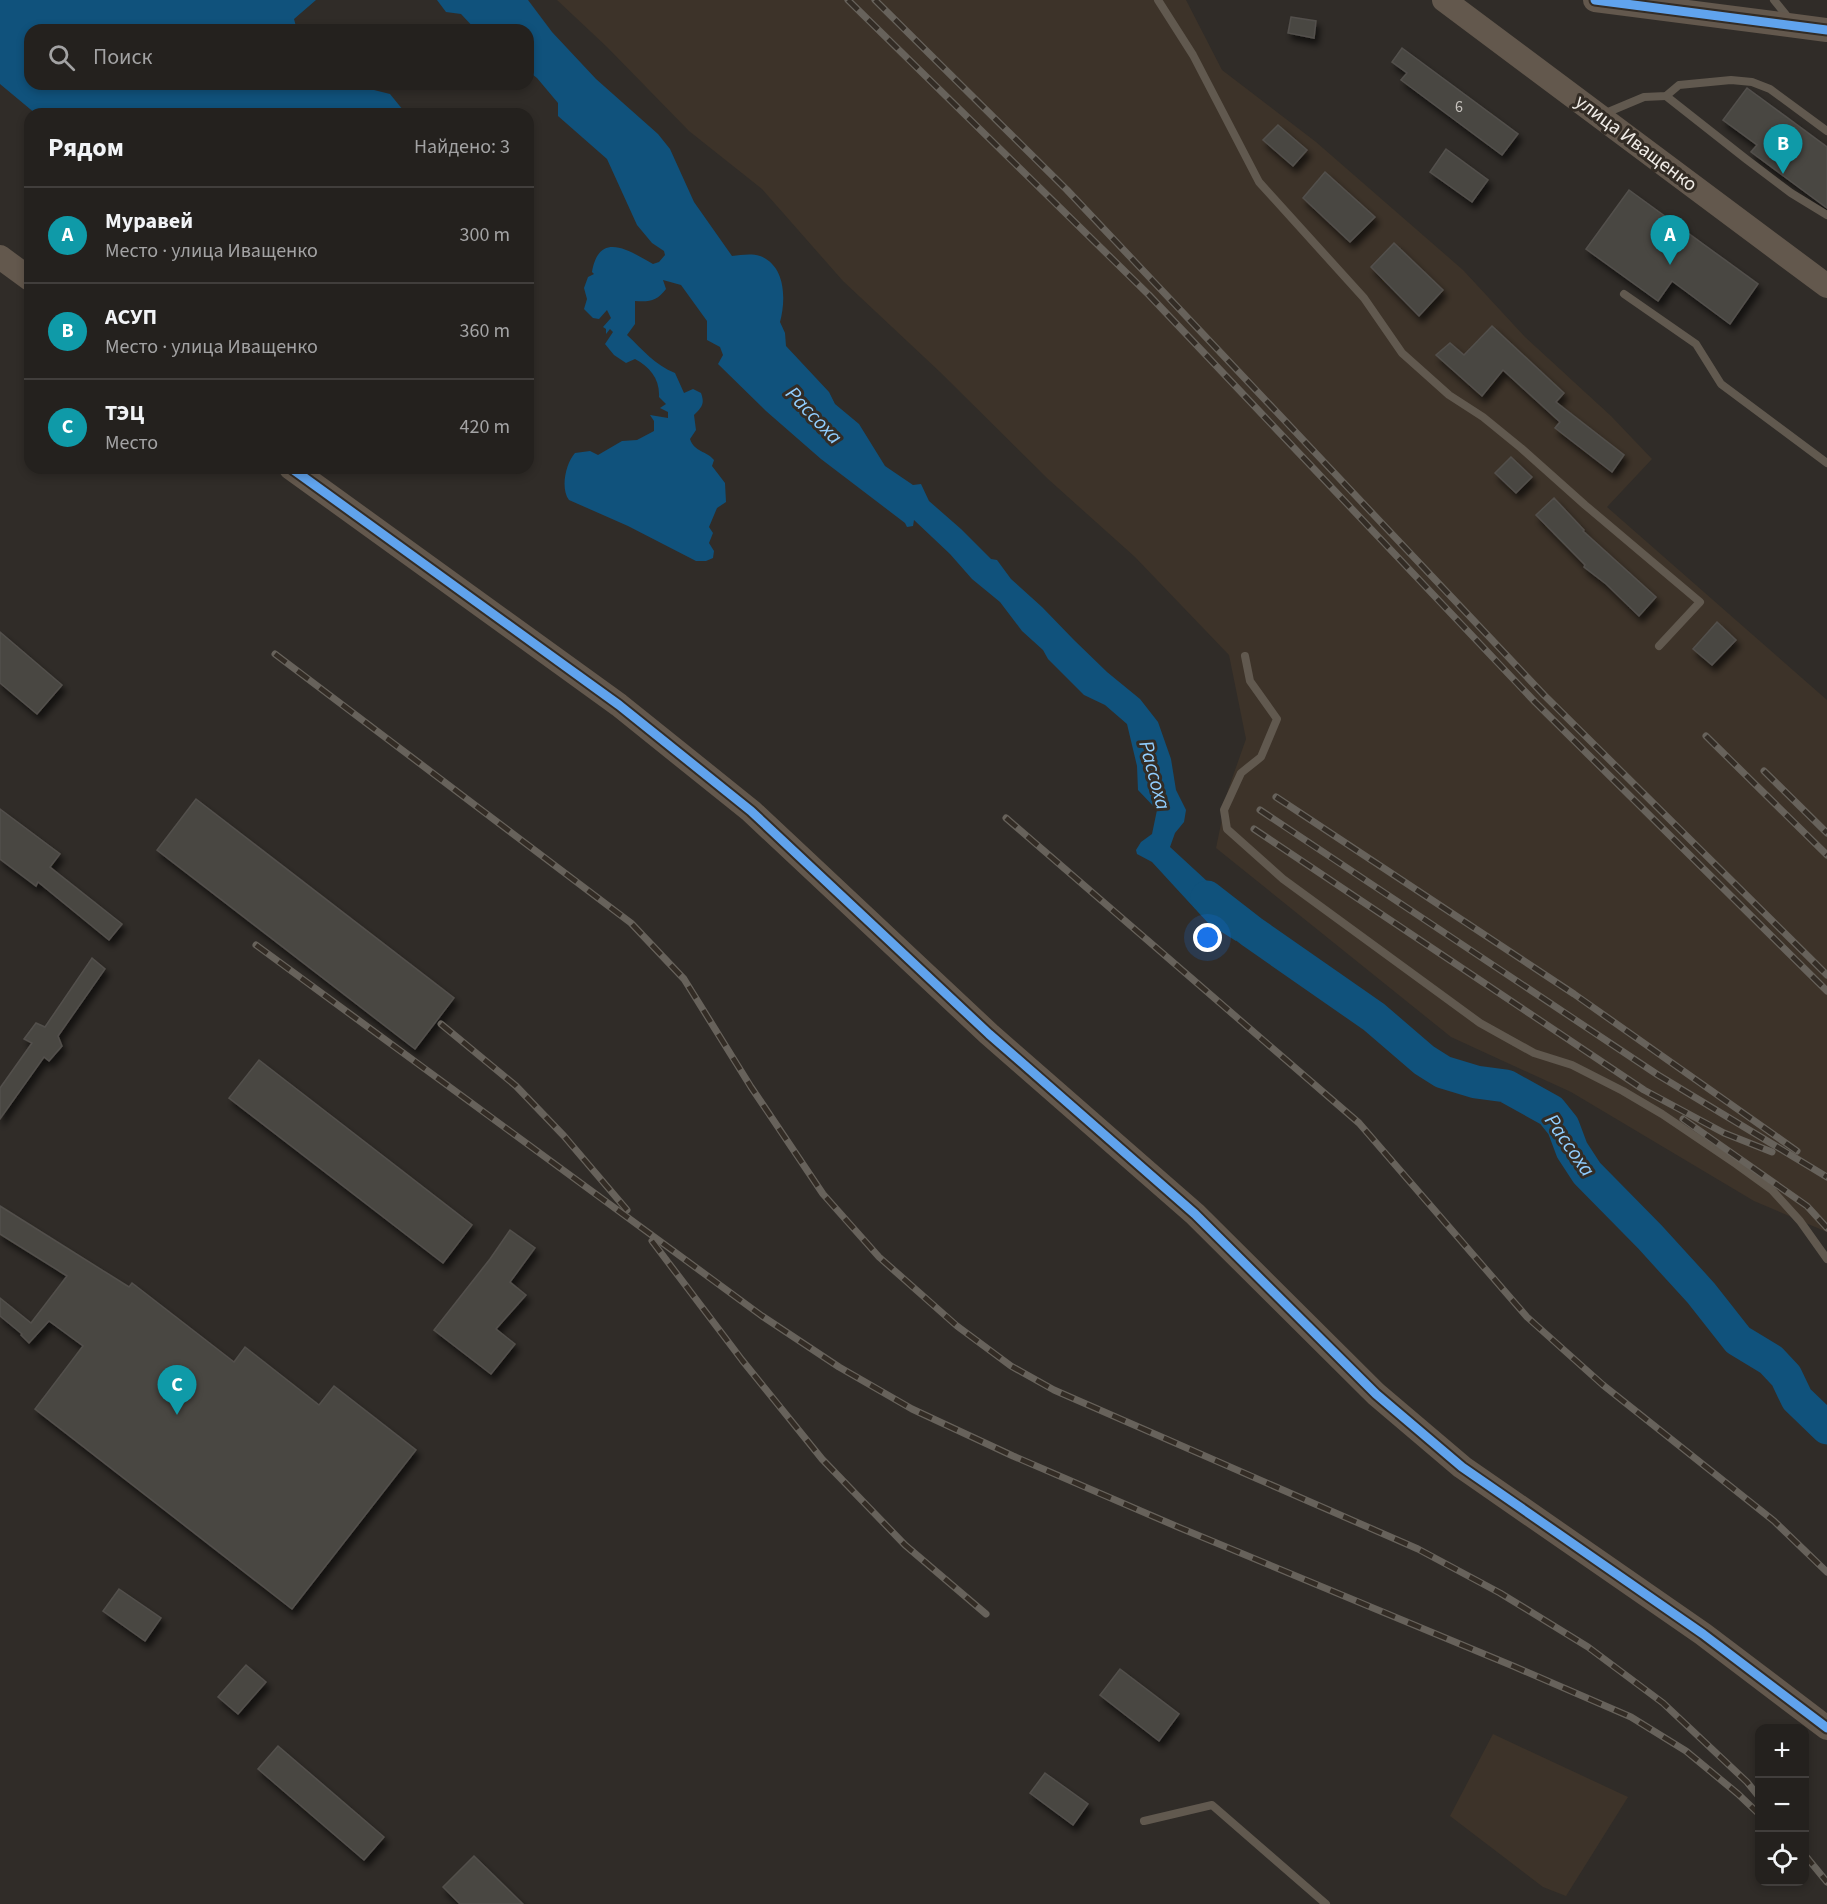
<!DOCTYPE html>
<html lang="ru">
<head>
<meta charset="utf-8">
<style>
	body { margin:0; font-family:"Source Sans 3",sans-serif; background:#2c2927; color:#f1f3f6 }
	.controls { position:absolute; right:18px; bottom:18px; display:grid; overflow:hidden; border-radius:12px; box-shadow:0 3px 9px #0003 }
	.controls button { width:54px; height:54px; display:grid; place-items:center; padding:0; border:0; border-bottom:2px solid #413e3c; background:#24211e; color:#f1f3f6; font:30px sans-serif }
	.you { position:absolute; left:1208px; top:938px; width:21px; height:21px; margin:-15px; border:4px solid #fff; border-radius:50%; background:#1a73e8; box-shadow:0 0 0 9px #1a73e833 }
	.badge { display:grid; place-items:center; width:39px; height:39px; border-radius:50%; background:#bca0f2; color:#fff; font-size:20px; font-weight:700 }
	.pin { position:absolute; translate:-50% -50px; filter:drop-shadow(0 2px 3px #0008) }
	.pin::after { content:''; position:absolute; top:32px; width:21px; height:18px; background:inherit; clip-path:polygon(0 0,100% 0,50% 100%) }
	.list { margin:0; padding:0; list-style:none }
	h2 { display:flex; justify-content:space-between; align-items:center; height:78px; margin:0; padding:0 24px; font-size:26px }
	h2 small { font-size:20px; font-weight:400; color:#a3a3a4 }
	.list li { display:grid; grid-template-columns:39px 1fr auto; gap:18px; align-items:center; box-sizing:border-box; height:96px; padding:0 24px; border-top:2px solid #413e3c }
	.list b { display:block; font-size:22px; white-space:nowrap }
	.list p { margin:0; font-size:20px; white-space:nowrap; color:#a3a3a4 }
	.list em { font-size:20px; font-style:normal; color:#a3a3a4 }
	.icon { flex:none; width:33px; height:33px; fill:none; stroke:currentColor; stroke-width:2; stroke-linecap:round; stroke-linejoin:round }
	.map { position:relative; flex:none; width:1827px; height:1904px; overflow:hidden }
	.search { position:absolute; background:#24211e; box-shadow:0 3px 9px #0003; left:24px; top:24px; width:510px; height:66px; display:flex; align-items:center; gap:15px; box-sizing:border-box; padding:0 21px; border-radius:18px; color:#a3a3a4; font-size:22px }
	.panel { position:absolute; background:#24211e; box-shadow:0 3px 9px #0003; left:24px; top:108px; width:510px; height:366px; border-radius:18px }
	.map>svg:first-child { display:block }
	.built { fill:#3d3329 }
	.water { fill:#10527c }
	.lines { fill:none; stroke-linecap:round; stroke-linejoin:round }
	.river { stroke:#10527c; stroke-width:33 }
	.building { fill:#494743; stroke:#53504c; stroke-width:1.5; filter:url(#shadow) }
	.lane { stroke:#61594f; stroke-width:8 }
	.secondary { stroke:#63584d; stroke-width:24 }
	.rail-casing { stroke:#67625b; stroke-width:7 }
	.rail { stroke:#332c25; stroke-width:4.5; stroke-dasharray:14; stroke-linecap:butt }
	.cycleway-casing { stroke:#332c25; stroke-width:13 }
	.cycleway { stroke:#60a3ed; stroke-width:9 }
	.labels { text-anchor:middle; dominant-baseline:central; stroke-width:6; stroke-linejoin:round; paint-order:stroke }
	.number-label { font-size:16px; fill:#c6c2bd }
	.street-label { font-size:20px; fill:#efebe6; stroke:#332c25 }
	.water-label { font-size:21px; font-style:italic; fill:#91ceff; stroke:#332c25 }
</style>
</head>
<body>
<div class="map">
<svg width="1827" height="1904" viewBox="0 0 1827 1904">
	<defs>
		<filter id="shadow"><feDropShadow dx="3.5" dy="6" stdDeviation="3" flood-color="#0009"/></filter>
	</defs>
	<rect width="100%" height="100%" fill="#302c28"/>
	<g class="built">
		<path d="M557,0h629l36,70 94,72 147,128 62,67 86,79 41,43 -45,48 220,193v532l-73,-31 -183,-109 -120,-55 -235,-189 12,-58 18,-51 -17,-84 -94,-98 -87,-78 -108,-107 -97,-91 -81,-92 -73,-58 -82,-84z"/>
		<path d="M1493,1734l135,63 -62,99 -23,-9 -93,-71z"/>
	</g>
	<g class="water">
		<path d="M0,0h316l-22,19 3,11h-267v54h342l2,6 16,4 13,16 -1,4h-366l-36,-30z"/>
		<path d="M437,0h91l24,32 44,47 62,55 12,15 24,53 38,54c9,-1 19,-3 28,0 26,10 26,44 20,66l5,11 1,13 43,46 6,12 24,20 26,42 28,19 8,-1 8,17 32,28 30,30 6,1 14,19 31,28 32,33 33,32 33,27 18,23 13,37 5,31 10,20 -2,12 -9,11 -5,14 38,35 42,28 -14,31 -27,-17 -57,-62 -15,-8 -1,-4 5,-8 11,-8 5,-24 -19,-20 -1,-24 -10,-42 -22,-19 -21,-10 -36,-36 -5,-9 -21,-19 -22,-29 -28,-23 -22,-25 -36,-34 -1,6 -6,1 -2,-4 -84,-64 -55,-48 -48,-47 5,-9 -3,-8 -13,-7v-19l-26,-36 -18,-5 3,9c-9,12 -16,13 -31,12v23l-8,11c16,15 28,30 48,38l9,20 9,-4 8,4c4,11 1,14 -7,22l2,15 -6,9c4,13 17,12 24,21l-2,6 13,17 1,19 -9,6 -8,19 4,6 -4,10 5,8 -1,7 -7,3h-10l-68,-35 -59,-26c-9,-12 -3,-37 6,-47l15,-2 8,4 24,-14 15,-1 17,-9v-10l-4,-6 18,3v-6l-8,-4 6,-4 -7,-7c1,-18 -9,-30 -24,-38l-9,4 -12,-8 -9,-11 8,-12 -3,-3 -4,5v-5l-3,-2 8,-9 -4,-8 -8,9 -6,-1 -9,-9 3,-10 -3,-11 4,-11 6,-3 -2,-2c7,-42 38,-21 61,-8l6,-2 6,-7 -1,-4 -12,-8 -15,-18 -30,-66 -49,-43v-13l-21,-25 -9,-7v-41h-52l-15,-16 -15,-2z"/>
	</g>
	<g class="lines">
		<path class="river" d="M1207,897l45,35 122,85 50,43 19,12 33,10 30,4 45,25 12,15 9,24 15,23 63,64 51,56 37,47 33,20 15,16 11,23 30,29"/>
	</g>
	<g class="building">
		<path d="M1291,17l25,4 -2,17 -26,-5z"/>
		<path d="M1402,48l116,86 -16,21 -101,-75 6,-7 -15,-11z"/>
		<path d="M1747,88l80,59v61l-76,-56 6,-7 -34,-25z"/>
		<path d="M1278,125l29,25 -14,16 -30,-26z"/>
		<path d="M1446,149l42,31 -16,22 -42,-30z"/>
		<path d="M1325,172l50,45 -25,25 -47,-44z"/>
		<path d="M1629,190l129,94 -28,40 -58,-43 -14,20 -72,-52z"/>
		<path d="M1394,243l49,47 -24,26 -48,-49z"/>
		<path d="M1492,326l72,67 -8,9 68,53 -12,17 -57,-44 5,-6 -57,-52 -21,26 -46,-41 14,-12 14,12z"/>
		<path d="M1511,457l21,20 -16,16 -21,-20z"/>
		<path d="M1554,498l30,32 -1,1 73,66 -17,19 -33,-32 -22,-17 1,-2 -49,-50z"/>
		<path d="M1717,622l19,18 -24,25 -19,-16z"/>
		<path d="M0,632l62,53 -25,29 -37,-31z"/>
		<path d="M196,799l258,199 -39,51 -258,-199z"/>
		<path d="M0,809l60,45 -10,13 72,57 -13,16 -71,-58 -2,4 -36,-27z"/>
		<path d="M92,958l13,11 -47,67 4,10 -13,15 -5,-4 -44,62v-31l32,-45 -8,-4 12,-16 9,4z"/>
		<path d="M259,1060l213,165 -29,38 -214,-165z"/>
		<path d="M0,1206l129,81 3,-4 102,79 11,-15 74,58 15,-19 82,64 -124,159 -257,-200 48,-63 -34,-25 -20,22 -8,-8 1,-1 -22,-18v-18l31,25 36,-47 -67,-42z"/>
		<path d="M510,1230l25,18 -25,34 16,13 -30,34 19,15 -24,30 -57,-44 56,-71z"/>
		<path d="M119,1589l42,29 -16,23 -42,-30z"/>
		<path d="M246,1665l20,17 -28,32 -20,-17z"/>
		<path d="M1120,1669l59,45 -20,27 -59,-46z"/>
		<path d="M278,1746l106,91 -20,23 -106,-91z"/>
		<path d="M1045,1773l43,31 -15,21 -43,-32z"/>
		<path d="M474,1856l49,48h-63l-17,-17z"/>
	</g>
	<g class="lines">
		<g class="lane">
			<path d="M1158,0l35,55 66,127 105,116 38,55 47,42 34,22 38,31 64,57 115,97 -41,44"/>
			<path d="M1774,0l17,21"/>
			<path d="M1666,96l80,63 45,34 36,22"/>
			<path d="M1601,115l43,-18 22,-1 13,-11 52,-5 21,2 18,7 57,42"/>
			<path d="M1624,294l72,50 25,40 106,79"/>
			<path d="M1245,656l5,25 27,38 -16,38 -20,16 -17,37 3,19 56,50 197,144 54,30 38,12 51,26 39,23 74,50 36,26 28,31 27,38"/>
			<path d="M1144,1821l68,-16 114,99"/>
		</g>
		<g class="secondary">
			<path d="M1444,0l383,286"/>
			<path d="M1595,0l232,30"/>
			<path d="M0,257l30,22"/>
			<path d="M291,468l328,237 132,106 238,223 206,180 181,180 86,73 241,167 124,94"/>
		</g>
		<defs>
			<g id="rail">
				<path d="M848,0l301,295 386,407 292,289"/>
				<path d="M875,0l192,190 477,505 283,280"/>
				<path d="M275,654l356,269 53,56 67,108 72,107 56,63 78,69 54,40 43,24 364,159 82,44 88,54 75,56 84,79 13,16"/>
				<path d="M1706,736l121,119"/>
				<path d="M1764,771l63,62"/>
				<path d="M1276,797l298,197 223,157"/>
				<path d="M1260,810l398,265 169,102"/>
				<path d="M1006,818l353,305 168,194 76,68 171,136 53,51"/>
				<path d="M1254,829l390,261 80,43 48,19"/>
				<path d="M256,945l506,371 77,51 73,42 101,47 165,71 335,139 118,51 55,34 52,43 22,21"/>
				<path d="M441,1024l75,62 48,50 63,74"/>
				<path d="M1683,1119l124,87 20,22"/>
				<path d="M652,1241l90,119 80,99 83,86 81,69"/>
				<path d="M1804,1854l23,28"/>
			</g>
		</defs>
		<use href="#rail" class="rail-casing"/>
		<use href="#rail" class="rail"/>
		<defs>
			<g id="cycleway">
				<path d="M1595,0l232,30"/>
				<path d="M291,468l328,237 132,106 238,223 206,180 181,180 86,73 241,167 124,94"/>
			</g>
		</defs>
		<use href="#cycleway" class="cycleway-casing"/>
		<use href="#cycleway" class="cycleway"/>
	</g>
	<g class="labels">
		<g class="number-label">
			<text x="1459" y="107">6</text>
		</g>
		<g class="street-label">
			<text transform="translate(1636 143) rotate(37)">улица Иващенко</text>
		</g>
		<g class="water-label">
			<text transform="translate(814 415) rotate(46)">Рассоха</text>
			<text transform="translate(1155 775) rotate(75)">Рассоха</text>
			<text transform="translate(1570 1145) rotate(55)">Рассоха</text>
		</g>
	</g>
</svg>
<div class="controls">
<button>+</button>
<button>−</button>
<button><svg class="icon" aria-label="locate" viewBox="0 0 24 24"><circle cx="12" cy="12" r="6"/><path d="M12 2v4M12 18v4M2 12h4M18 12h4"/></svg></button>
</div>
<div class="you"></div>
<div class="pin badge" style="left:1670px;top:265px;background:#0f9aa8">A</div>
<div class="pin badge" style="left:1783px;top:174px;background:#0f9aa8">B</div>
<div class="pin badge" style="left:177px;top:1415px;background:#0f9aa8">C</div>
<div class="search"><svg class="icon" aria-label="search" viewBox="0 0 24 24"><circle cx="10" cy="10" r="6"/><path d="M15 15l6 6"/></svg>Поиск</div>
<section class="panel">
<h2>Рядом<small>Найдено: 3</small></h2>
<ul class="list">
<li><span class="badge" style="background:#0f9aa8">A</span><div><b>Муравей</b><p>Место · улица Иващенко</p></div><em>300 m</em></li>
<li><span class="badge" style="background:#0f9aa8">B</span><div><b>АСУП</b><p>Место · улица Иващенко</p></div><em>360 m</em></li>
<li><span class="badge" style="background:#0f9aa8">C</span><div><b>ТЭЦ</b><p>Место</p></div><em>420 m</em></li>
</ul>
</section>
</div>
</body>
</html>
